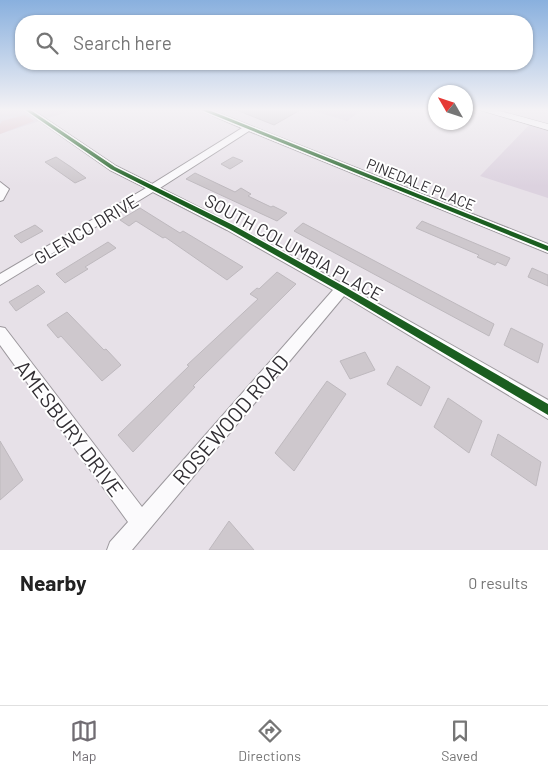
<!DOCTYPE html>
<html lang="en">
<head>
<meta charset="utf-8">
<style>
	body { margin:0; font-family:Barlow,sans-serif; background:#f2f2f2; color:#222 }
	.compass { position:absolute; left:428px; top:85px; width:45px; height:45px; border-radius:50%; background:#fff; box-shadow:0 1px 4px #0004; rotate:309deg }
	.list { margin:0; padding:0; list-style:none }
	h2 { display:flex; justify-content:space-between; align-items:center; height:65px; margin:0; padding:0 20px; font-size:21px }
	h2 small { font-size:16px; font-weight:400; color:#767676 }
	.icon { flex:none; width:28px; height:28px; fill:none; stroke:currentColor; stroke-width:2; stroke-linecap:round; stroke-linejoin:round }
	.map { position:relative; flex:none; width:548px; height:550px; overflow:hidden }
	.search { position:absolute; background:#fff; box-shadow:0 1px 4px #0004; left:15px; right:15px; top:15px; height:55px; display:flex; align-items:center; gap:12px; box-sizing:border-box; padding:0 18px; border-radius:20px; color:#767676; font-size:19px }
	.sheet { height:155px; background:#fff }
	nav { display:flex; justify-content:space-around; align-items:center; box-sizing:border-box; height:70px; border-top:1px solid #e0e0e0; background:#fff; font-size:14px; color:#767676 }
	nav a { display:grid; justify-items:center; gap:2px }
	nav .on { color:#716d73 }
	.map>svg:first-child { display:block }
	.built { fill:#dcd2df }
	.green { fill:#dec4cb }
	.building { fill:#cec8cd; stroke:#beb9be }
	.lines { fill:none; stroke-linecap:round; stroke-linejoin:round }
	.street-casing { stroke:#9c989d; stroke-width:2 }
	.secondary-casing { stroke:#9c989d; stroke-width:1 }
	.street { fill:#fbfafc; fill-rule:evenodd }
	.secondary { fill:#fbfafc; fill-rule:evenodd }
	.cycleway-casing { stroke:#fff; stroke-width:3 }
	.cycleway { fill:#1b5e20; fill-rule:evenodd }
	.labels { text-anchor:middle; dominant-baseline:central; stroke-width:4; stroke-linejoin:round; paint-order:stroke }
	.far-street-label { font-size:15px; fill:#322f34; stroke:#fff }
	.street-label { font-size:18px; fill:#322f34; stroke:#fff }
	.near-street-label { font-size:21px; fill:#322f34; stroke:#fff }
</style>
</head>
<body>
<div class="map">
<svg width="548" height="550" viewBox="0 0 548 550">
	<rect width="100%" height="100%" fill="#e7e1e8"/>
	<g class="built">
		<path d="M0,109h76l-76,25z"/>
		<path d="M307,109h56l-16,12z"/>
		<path d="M531,123l17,4v71l-68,-22z"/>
	</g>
	<path class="green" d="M25,115l9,6 -34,13v-10l2,-3z"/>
	<g class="building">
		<path d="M234,109h68l-28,16z"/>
		<path d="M56,157l15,10 15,11 -11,5 -30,-21z"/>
		<path d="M233,157l10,4 -13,8 -9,-5z"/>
		<path d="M195,173l40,19 6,-4 10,6 -3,2 23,11 2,-1 14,7 -10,8 -91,-42z"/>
		<path d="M140,208l40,25 3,-2 60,36 -16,13 -62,-43 -2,1 -27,-17 -7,5 -9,-6z"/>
		<path d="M422,221l88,37 -4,8 -9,-4 -2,3 -18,-8 2,-2 -63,-27z"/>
		<path d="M303,223l191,101 -5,12 -195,-105z"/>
		<path d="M35,225l8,6 -22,12 -7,-7z"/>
		<path d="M108,242l8,6 -31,19 3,2 -23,14 -9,-9z"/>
		<path d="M532,268l16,7v11l-20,-9z"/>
		<path d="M277,272l19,12 -103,102 2,1 -62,65 -15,-17 71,-69 -2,-1 71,-66 -8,-5 7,-6 2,1z"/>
		<path d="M38,285l7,7 -29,19 -7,-9z"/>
		<path d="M67,312l37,38 2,-1 15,16 -19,16 -41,-45 -3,2 -11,-13z"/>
		<path d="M511,328l32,16 -5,19 -34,-18z"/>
		<path d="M365,352l10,18 -25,9 -10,-18z"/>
		<path d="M397,366l33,21 -9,19 -34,-22z"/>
		<path d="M327,381l19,13 -52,77 -19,-18z"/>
		<path d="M448,398l34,23 -13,32 -35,-26z"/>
		<path d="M498,434l43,28 -5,24 -45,-31z"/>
		<path d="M0,441l23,39 -23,20z"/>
		<path d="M229,521l25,29h-45z"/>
	</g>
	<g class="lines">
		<defs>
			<g id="street">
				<path d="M23,109h8l85,57 36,18 90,-56 -44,-19h10l340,135v9l-299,-122 -89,57c132,65 260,139 388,212v19l-204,-123 -212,254h-25l3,-8 18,-20 -128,-177v-18l5,1 137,179 191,-217 -106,-60 -74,-38 -153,93v-11l146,-86 -36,-18z"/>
				<path d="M0,182l9,7 -6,11 -3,1z"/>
			</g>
			<path id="secondary" d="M476,109h17l55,15v6z"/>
		</defs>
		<use href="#street" class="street-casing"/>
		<use href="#secondary" class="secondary-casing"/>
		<use href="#street" class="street"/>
		<use href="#secondary" class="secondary"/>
		<defs>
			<g id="cycleway">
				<path d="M24,109h5l86,58 118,58 112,62 203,117v11l-209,-124 -110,-62 -118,-60z"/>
				<path d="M199,109h7l342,137v5z"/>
			</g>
		</defs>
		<use href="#cycleway" class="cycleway-casing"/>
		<use href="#cycleway" class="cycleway"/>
	</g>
	<linearGradient id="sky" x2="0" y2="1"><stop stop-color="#89b0de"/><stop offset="0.59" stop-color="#f4f2f5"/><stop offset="1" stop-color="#f4f2f5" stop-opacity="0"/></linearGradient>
	<rect width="548" height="186" fill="url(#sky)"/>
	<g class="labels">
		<g class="far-street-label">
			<text transform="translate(421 184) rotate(22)">PINEDALE PLACE</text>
		</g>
		<g class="street-label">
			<text transform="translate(86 229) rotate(-31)">GLENCO DRIVE</text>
			<text transform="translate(294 247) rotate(29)">SOUTH COLUMBIA PLACE</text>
		</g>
		<g class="near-street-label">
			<text transform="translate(230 419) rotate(-49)">ROSEWOOD ROAD</text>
			<text transform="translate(70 428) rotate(53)">AMESBURY DRIVE</text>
		</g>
	</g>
</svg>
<svg class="compass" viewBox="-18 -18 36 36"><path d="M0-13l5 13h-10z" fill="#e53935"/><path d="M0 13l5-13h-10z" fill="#767676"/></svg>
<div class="search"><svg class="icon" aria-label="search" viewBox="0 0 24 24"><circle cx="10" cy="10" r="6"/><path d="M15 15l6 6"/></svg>Search here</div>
</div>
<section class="sheet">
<h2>Nearby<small>0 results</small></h2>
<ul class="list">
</ul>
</section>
<nav>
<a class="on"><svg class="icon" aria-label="map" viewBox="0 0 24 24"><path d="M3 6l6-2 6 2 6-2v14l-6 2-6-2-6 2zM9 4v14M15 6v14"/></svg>Map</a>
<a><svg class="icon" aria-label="directions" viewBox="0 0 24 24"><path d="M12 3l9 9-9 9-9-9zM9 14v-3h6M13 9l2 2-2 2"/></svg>Directions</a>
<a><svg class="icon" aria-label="saved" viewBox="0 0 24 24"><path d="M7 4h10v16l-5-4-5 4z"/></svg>Saved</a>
</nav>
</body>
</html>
